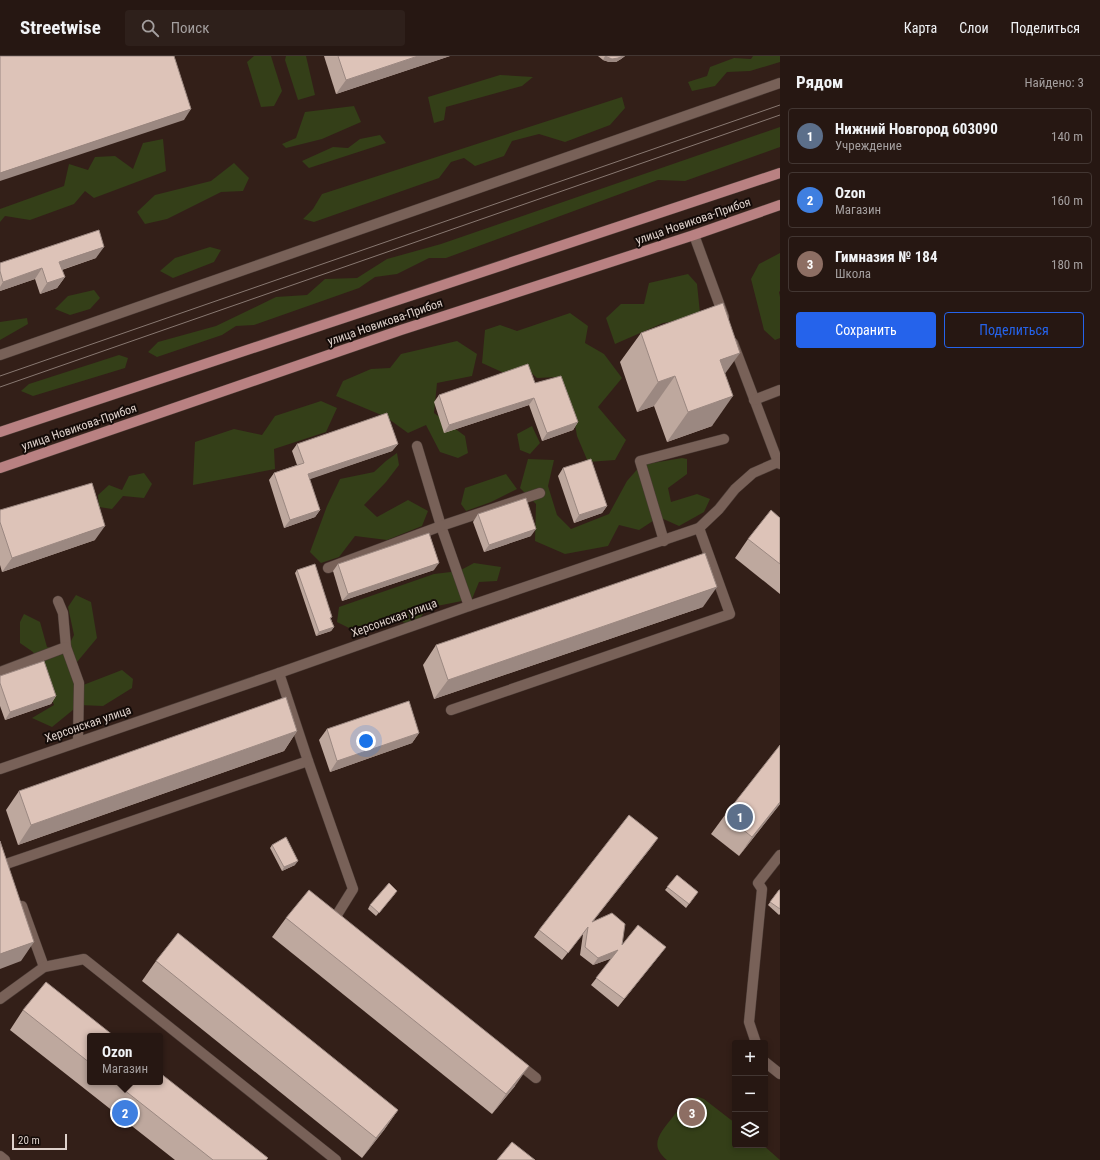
<!DOCTYPE html>
<html lang="ru">
<head>
<meta charset="utf-8">
<style>
	body { margin:0; font-family:"Roboto Condensed",sans-serif; background:#2e201b; color:#f1f3f6 }
	.controls { position:absolute; right:12px; bottom:12px; display:grid; overflow:hidden; border-radius:4px; box-shadow:0 2px 6px #0003 }
	.controls button { width:36px; height:36px; display:grid; place-items:center; padding:0; border:0; border-bottom:1px solid #423632; background:#261712; color:#f1f3f6; font:20px sans-serif }
	.scale { position:absolute; left:12px; bottom:10px; width:55px; box-sizing:border-box; padding-left:4px; border:2px solid #dfd2cc; border-top:0; font-size:11px; line-height:14px; white-space:nowrap; color:#dfd2cc; -webkit-text-stroke:3px #140b08; paint-order:stroke }
	.you { position:absolute; left:366px; top:685px; width:14px; height:14px; margin:-10px; border:3px solid #fff; border-radius:50%; background:#1a73e8; box-shadow:0 0 0 6px #1a73e833 }
	.badge { display:grid; place-items:center; width:26px; height:26px; border-radius:50%; background:#2563eb; color:#fff; font-size:13px; font-weight:700 }
	.pin { position:absolute; translate:-50% -50%; border:2px solid #fff; box-shadow:0 1px 4px #0006 }
	.popup { position:absolute; left:87px; top:977px; width:76px; height:52px; box-sizing:border-box; display:grid; place-content:center; border-radius:4px; background:#261712; filter:drop-shadow(0 1px 3px #0005); font-size:13px; white-space:nowrap; color:#a49f9f }
	.popup b { font-size:15px; color:#f1f3f6 }
	.popup::after { content:''; position:absolute; left:50%; top:100%; margin-left:-8px; border:8px solid transparent; border-top-color:#261712 }
	.list { margin:0; padding:0; list-style:none }
	h2 { display:flex; justify-content:space-between; align-items:center; height:52px; margin:0; padding:0 16px; font-size:17px }
	h2 small { font-size:13px; font-weight:400; color:#a49f9f }
	.list li { display:grid; grid-template-columns:26px 1fr auto; gap:12px; align-items:center; box-sizing:border-box; height:56px; margin:0 8px 8px; padding:0 8px; border:1px solid #423632; border-radius:4px }
	.list b { display:block; font-size:15px; white-space:nowrap }
	.list p { margin:0; font-size:13px; white-space:nowrap; color:#a49f9f }
	.list em { font-size:13px; font-style:normal; color:#a49f9f }
	.actions { display:flex; gap:8px; padding:12px 16px }
	.actions a { flex:1; padding:9px 0; border:1px solid #2563eb; border-radius:4px; text-align:center; font-size:14px; color:#2563eb }
	.actions .main { background:#2563eb; color:#fff }
	.icon { flex:none; width:22px; height:22px; fill:none; stroke:currentColor; stroke-width:2; stroke-linecap:round; stroke-linejoin:round }
	.map { position:relative; flex:none; width:780px; height:1104px; overflow:hidden }
	header { display:flex; align-items:center; gap:24px; box-sizing:border-box; height:56px; padding:0 20px; background:#261712; border-bottom:1px solid #423632 }
	header strong { font-size:19px }
	nav { display:flex; gap:22px; margin-inline-start:auto; font-size:14px }
	.search { width:280px; height:36px; background:#2e201b; display:flex; align-items:center; gap:10px; box-sizing:border-box; padding:0 14px; border-radius:4px; color:#a49f9f; font-size:15px }
	main { display:flex }
	aside { flex:1; background:#261712 }
	.map>svg:first-child { display:block }
	.green { fill:#343f18 }
	.lines { fill:none; stroke-linecap:round; stroke-linejoin:round }
	.minor-casing { stroke:#4d3d37; stroke-width:11 }
	.major-casing { stroke:#4d3d37; stroke-width:11 }
	.minor { stroke:#786158; stroke-width:10 }
	.major { stroke:#b98182; stroke-width:10 }
	.tram { stroke:#887871; stroke-width:1 }
	.wall { fill:#bea89e }
	.shaded-wall { fill:#9b8881 }
	.building { fill:#ddc3b8; stroke:#9b8881 }
	.labels { text-anchor:middle; dominant-baseline:central; stroke-width:4; stroke-linejoin:round; paint-order:stroke }
	.street-label { font-size:12px; fill:#dfd2cc; stroke:#140b08 }
</style>
</head>
<body>
<header>
<strong>Streetwise</strong>
<div class="search"><svg class="icon" aria-label="search" viewBox="0 0 24 24"><circle cx="10" cy="10" r="6"/><path d="M15 15l6 6"/></svg>Поиск</div>
<nav><a>Карта</a><a>Слои</a><a>Поделиться</a></nav>
</header>
<main>
<div class="map">
<svg width="780" height="1104" viewBox="0 0 780 1104">
	<rect width="100%" height="100%" fill="#331f18"/>
	<g class="green">
		<path d="M254,0h17l11,35 -8,15 -13,1 -14,-45z"/>
		<path d="M286,0h20l9,39 -17,5 -13,-40z"/>
		<path d="M753,0h27v6l-30,9 -23,1 -12,14 -23,5 -4,-9 19,-6 3,-9 24,-9 17,1z"/>
		<path d="M500,19l33,2 -11,9 -76,21 -2,13 -10,3 -6,-26z"/>
		<path d="M622,41l3,11 -15,17 -45,17 -26,-8 -27,7 -8,15 -29,10 -11,-8 -13,4 -12,16 -125,44 -11,-3 10,-10 9,-15z"/>
		<path d="M354,50l7,16 -39,17 -36,9 -4,-4 14,-6 9,-26z"/>
		<path d="M780,71v20l-95,34 -27,-1 -212,78h-17l-32,16 -22,3 -16,11 -105,37 -18,1 -14,9 -65,22 -9,-5 10,-10 58,-16 60,-29 31,-2 18,-16 32,-1 30,-19 54,-15z"/>
		<path d="M380,79l6,8 -77,25 -7,-7 31,-14 15,1 12,-9z"/>
		<path d="M163,83l3,32 -72,27 -9,-7 -11,13 -44,16 -25,-4 -5,6v-13l64,-23 5,-22 19,6 7,-13 20,-1 18,13 10,-26z"/>
		<path d="M234,107l15,15 -6,13 -22,1 -54,27 -22,5 -8,-12 18,-17 56,-14z"/>
		<path d="M210,191l11,3 -7,12 -41,16 -13,-7 15,-13z"/>
		<path d="M780,197v38l-1,1 1,5v41l-5,2 -11,-10 -13,-51 8,-15z"/>
		<path d="M688,218l9,10 3,29 -30,9 -7,1 -48,21 -9,-26 15,-14h23l5,-21z"/>
		<path d="M94,234l6,8 -10,11 -20,6 -15,-6 13,-13z"/>
		<path d="M570,257l18,13 -3,17 19,11 18,24 -24,29 28,33 -11,20 -27,2 -11,-26 -4,-23 -16,-36 -20,1 -12,-11 -21,6 -22,-10 3,-33 15,-5 17,6z"/>
		<path d="M27,262l1,6 -28,16v-18z"/>
		<path d="M457,285l20,13 -5,22 -35,7 -3,30 31,23 3,17 -10,5 -18,-6 -14,-27 -18,8 -22,-16 -50,-21 7,-15 28,-12 19,-1 11,-14z"/>
		<path d="M119,299l9,3 -3,10 -92,28 -12,-5 8,-7z"/>
		<path d="M321,345l16,7 -11,24 -52,17 1,20 -82,16 2,-43 39,-13 28,6 13,-19z"/>
		<path d="M532,370l8,17 -10,11 -10,-4 -3,-16z"/>
		<path d="M397,397l2,12 -13,17 -22,23 13,12 31,-17 20,11 -6,15 -35,14 -32,-4 -16,21 -18,6 -11,-11 17,-46 13,-27 34,-7 12,-11z"/>
		<path d="M682,402l5,1v15l-19,14 3,14 26,-8 13,5 -6,13 -25,14 -20,-9 -20,13 -20,-5 -11,21 -43,8 -30,-13 1,-37 -16,-16 8,-29 26,1 -6,26 9,29 14,14 38,-15 18,-33 14,-16z"/>
		<path d="M144,417l8,11 -8,14 -21,-2 -11,13 -13,-2 -1,-12 11,-10 13,5 7,-14z"/>
		<path d="M506,418l11,15 -26,13 -25,9 -5,-7 4,-16z"/>
		<path d="M474,507l27,4 -4,14 -18,1 -7,17 -45,9 -8,12 -12,4 -16,-8 -16,9 -26,3 -12,-6 2,-15 95,-33 25,-3z"/>
		<path d="M76,539l15,7 6,36 -25,30 6,19 44,-17 11,9 -1,9 -29,18 -24,-1 -27,22 -20,-9 22,-13 -8,-24 -13,-29 -13,-9v-21l4,-8 16,8 7,25 19,4 8,-16 -6,-28z"/>
		<path d="M698,1041l6,2 31,24v22h28l17,15h-113c-19,-15 -6,-28 5,-42 8,-10 13,-18 26,-21z"/>
	</g>
	<g class="lines">
		<defs>
			<g id="minor">
				<path d="M694,179l30,82"/>
				<path d="M733,287l45,119 2,2"/>
				<path d="M0,299l780,-272"/>
				<path d="M754,344l26,-10"/>
				<path d="M417,390l24,80 28,80"/>
				<path d="M664,485l-24,-80 84,-22"/>
				<path d="M328,512l113,-42 99,-33"/>
				<path d="M58,545l5,12 3,34 13,36 -1,58"/>
				<path d="M0,616l66,-25"/>
				<path d="M279,617l29,88 45,128 -18,29 6,4"/>
				<path d="M451,654l279,-96 -31,-86"/>
				<path d="M0,713l279,-96 190,-67 230,-78 20,-19 16,-20 18,-16 25,-11"/>
				<path d="M6,808l302,-103"/>
				<path d="M22,850l22,61"/>
				<path d="M0,943l44,-32 40,-8 252,201"/>
				<path d="M756,987l-7,-21 13,-133 -4,-6 22,-28"/>
				<path d="M516,1006l20,16"/>
				<path d="M765,1006l15,12"/>
				<path d="M0,1100l5,4"/>
			</g>
			<g id="major">
				<path d="M0,376l780,-259"/>
				<path d="M0,412l401,-138 293,-95 86,-30"/>
			</g>
		</defs>
		<use href="#minor" class="minor-casing"/>
		<use href="#major" class="major-casing"/>
		<use href="#minor" class="minor"/>
		<use href="#major" class="major"/>
		<g class="tram">
			<path d="M0,320l780,-271"/>
			<path d="M0,331l780,-272"/>
		</g>
	</g>
	<g class="wall">
		<path d="M324,0h126l-114,38z"/>
		<path d="M598,0h27l-4,3 -5,3h-7l-6,-2z"/>
		<path d="M96,202l-34,12 3,7 -8,11 -17,6 -5,-15 -35,12v-28z"/>
		<path d="M641,277l84,41 -13,52 -45,16 -13,-36 -17,6 -17,-50z"/>
		<path d="M535,327l43,39 -5,8 -31,11 -13,-36 -85,28 -10,-31 5,-7z"/>
		<path d="M297,388h101l-6,7 -83,28 11,31 -5,7 -31,11 -15,-48 5,-7 23,-8 -5,-14z"/>
		<path d="M563,412l44,38 -5,7 -28,10 -16,-47z"/>
		<path d="M0,454l95,30 -93,32 -2,-7z"/>
		<path d="M478,458l53,22 -47,16 -11,-30z"/>
		<path d="M780,462v76l-45,-36 13,-19z"/>
		<path d="M338,508l96,6 -92,31 -9,-30z"/>
		<path d="M297,514l34,49 3,8 -3,4 -15,5 -21,-63z"/>
		<path d="M703,551l-269,92 -11,-34 13,-20z"/>
		<path d="M0,620l56,20 -5,8 -46,16 -5,-14z"/>
		<path d="M327,673l92,4 -7,10 -82,29 -11,-32z"/>
		<path d="M297,675l-13,20 -266,94 -12,-35 13,-19z"/>
		<path d="M780,748l-41,52 -28,-22 14,-19z"/>
		<path d="M272,789l23,20 -13,6 -12,-23z"/>
		<path d="M653,789l-60,76 29,24 44,2 -48,60 -27,-22 21,-27 -19,7 -13,-10 3,-21 -21,26 -28,-23 5,-7z"/>
		<path d="M677,819l21,17 -12,16 -21,-18z"/>
		<path d="M779,834h1v24l-1,1 -11,-10z"/>
		<path d="M395,838l-19,22 -8,-7 2,-4z"/>
		<path d="M286,862l229,168 -23,28 -220,-177z"/>
		<path d="M156,905l242,149 -14,20 -22,28 -220,-177z"/>
		<path d="M23,954l67,26v46h70l106,78h-91l-165,-130z"/>
	</g>
	<g class="shaded-wall">
		<path d="M418,0h32l-114,38 10,-14z"/>
		<path d="M605,0h20l-4,3 -5,3h-7l-6,-2z"/>
		<path d="M191,53l-7,11 -184,61v-8z"/>
		<path d="M104,191l-8,11 -44,15 7,-11z"/>
		<path d="M42,212l-7,11 -35,12v-4l3,-5z"/>
		<path d="M65,221l-8,11 -17,6 7,-11z"/>
		<path d="M740,297l-21,29 1,-22z"/>
		<path d="M675,320l-21,30 -17,6 21,-30z"/>
		<path d="M733,340l-21,30 -45,16 21,-30z"/>
		<path d="M534,342l-5,7 -85,28 5,-8z"/>
		<path d="M578,366l-5,8 -31,11 5,-8z"/>
		<path d="M398,388l-6,7 -90,31 6,-8z"/>
		<path d="M607,450l-5,7 -28,10 5,-8z"/>
		<path d="M320,454l-5,7 -31,11 6,-8z"/>
		<path d="M105,470l-10,14 -93,32 10,-14z"/>
		<path d="M536,473l-5,7 -47,16 5,-7z"/>
		<path d="M439,507l-5,7 -92,31 6,-7z"/>
		<path d="M717,531l-14,20 -269,92 14,-19z"/>
		<path d="M334,571l-3,4 -15,5 3,-4z"/>
		<path d="M56,640l-5,8 -46,16 5,-8z"/>
		<path d="M297,675l-13,20 -266,94 13,-20z"/>
		<path d="M419,677l-7,10 -82,29 7,-11z"/>
		<path d="M780,746v2l-41,52 13,-19z"/>
		<path d="M658,782l-5,7 -66,84 5,-7z"/>
		<path d="M298,805l-3,4 -13,6 2,-4z"/>
		<path d="M34,886l-13,19 -21,8v-15z"/>
		<path d="M618,894l-5,8 -20,7 5,-7z"/>
		<path d="M529,1010l-14,20 -23,28 14,-20z"/>
		<path d="M398,1054l-14,20 -22,28 14,-20z"/>
	</g>
	<g class="building">
		<path d="M0,0h174l17,53 -191,64z"/>
		<path d="M338,0h80l-72,24z"/>
		<path d="M605,0h18l-5,2 -6,1z"/>
		<path d="M99,174l5,17 -45,15 6,15 -18,6 -5,-15 -39,14 -3,-11v-8z"/>
		<path d="M723,247l17,50 -20,7 13,36 -45,16 -13,-36 -17,6 -17,-49z"/>
		<path d="M528,308l7,19 26,-7 17,46 -31,11 -13,-35 -85,27 -10,-30z"/>
		<path d="M387,357l11,31 -90,30 12,36 -30,10 -16,-47 30,-10 -7,-19z"/>
		<path d="M591,403l16,47 -28,9 -16,-47z"/>
		<path d="M92,427l13,43 -93,32 -12,-36v-12z"/>
		<path d="M526,442l10,31 -47,16 -11,-31z"/>
		<path d="M771,454l9,8v46l-32,-25z"/>
		<path d="M429,477l10,30 -91,31 -10,-30z"/>
		<path d="M705,497l12,34 -269,93 -12,-35z"/>
		<path d="M315,508l17,53 -2,1 4,9 -15,5 -22,-62z"/>
		<path d="M44,605l12,35 -46,16 -10,-29v-7z"/>
		<path d="M286,641l11,34 -266,94 -12,-34z"/>
		<path d="M409,645l10,32 -82,28 -10,-32z"/>
		<path d="M780,689v57l-28,35 -27,-22z"/>
		<path d="M629,759l29,23 -66,84 20,-9 13,11 -3,21 16,-20 28,22 -42,52 -28,-21 22,-28 -20,8 -13,-11 3,-20 -20,26 -29,-23z"/>
		<path d="M286,781l12,24 -14,6 -12,-22z"/>
		<path d="M0,785l34,101 -34,12z"/>
		<path d="M677,819l21,17 -9,12 -22,-17z"/>
		<path d="M389,827l8,8 -18,22 -9,-8z"/>
		<path d="M309,834l220,176 -23,28 -220,-176z"/>
		<path d="M779,834h1v19l-10,-7z"/>
		<path d="M178,877l220,177 -22,28 -220,-177z"/>
		<path d="M46,926l68,54h-24v27l-67,-53z"/>
		<path d="M160,1017l108,85 -2,2h-53l-99,-78h46z"/>
		<path d="M512,1086l23,18h-38z"/>
	</g>
	<g class="labels">
		<g class="street-label">
			<text transform="translate(693 165) rotate(-19)">улица Новикова-Прибоя</text>
			<text transform="translate(385 266) rotate(-19)">улица Новикова-Прибоя</text>
			<text transform="translate(79 371) rotate(-19)">улица Новикова-Прибоя</text>
			<text transform="translate(394 562) rotate(-20)">Херсонская улица</text>
			<text transform="translate(88 668) rotate(-19)">Херсонская улица</text>
		</g>
	</g>
</svg>
<div class="controls">
<button>+</button>
<button>−</button>
<button><svg class="icon" aria-label="layers" viewBox="0 0 24 24"><path d="M12 4l9 5-9 5-9-5zM3 14l9 5 9-5"/></svg></button>
</div>
<div class="scale">20 m</div>
<div class="you"></div>
<div class="pin badge" style="left:740px;top:761px;background:#5c6f8a">1</div>
<div class="pin badge" style="left:125px;top:1057px;background:#3f7fe0">2</div>
<div class="popup"><b>Ozon</b>Магазин</div>
<div class="pin badge" style="left:692px;top:1057px;background:#8d6e63">3</div>
</div>
<aside>
<h2>Рядом<small>Найдено: 3</small></h2>
<ul class="list">
<li><span class="badge" style="background:#5c6f8a">1</span><div><b>Нижний Новгород 603090</b><p>Учреждение</p></div><em>140 m</em></li>
<li><span class="badge" style="background:#3f7fe0">2</span><div><b>Ozon</b><p>Магазин</p></div><em>160 m</em></li>
<li><span class="badge" style="background:#8d6e63">3</span><div><b>Гимназия № 184</b><p>Школа</p></div><em>180 m</em></li>
</ul>
<div class="actions"><a class="main">Сохранить</a><a>Поделиться</a></div>
</aside>
</main>
</body>
</html>
